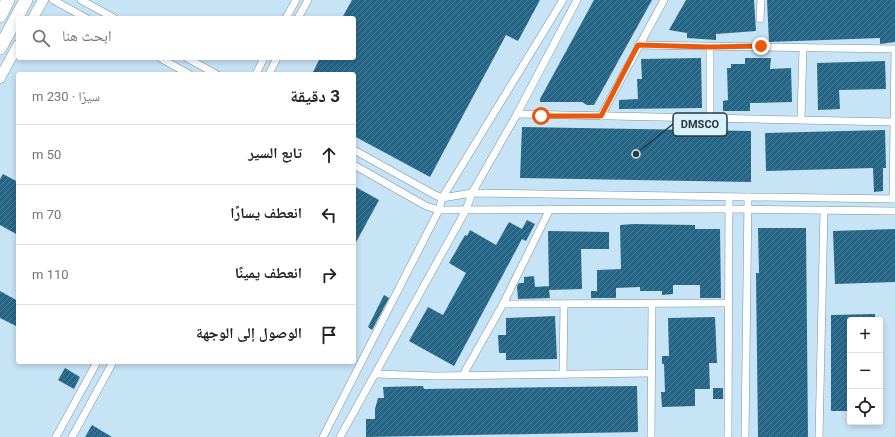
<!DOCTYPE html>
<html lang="ar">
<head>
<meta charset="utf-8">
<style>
	body { margin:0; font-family:Roboto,"Noto Naskh Arabic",sans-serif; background:#f6f6f6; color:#202124; direction:rtl }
	.controls { position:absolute; right:12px; bottom:12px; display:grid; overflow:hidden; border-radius:4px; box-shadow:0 2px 6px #0003 }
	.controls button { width:36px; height:36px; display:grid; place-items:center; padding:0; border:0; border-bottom:1px solid #e0e0e0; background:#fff; color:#202124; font:20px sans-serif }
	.stop { position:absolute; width:12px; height:12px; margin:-9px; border:3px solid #ea580c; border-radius:50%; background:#fff }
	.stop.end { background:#ea580c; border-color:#fff; box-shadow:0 1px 4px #0008 }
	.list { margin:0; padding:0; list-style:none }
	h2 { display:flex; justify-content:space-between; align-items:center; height:52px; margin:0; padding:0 16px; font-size:17px }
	h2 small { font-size:13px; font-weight:400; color:#757577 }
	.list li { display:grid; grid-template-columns:26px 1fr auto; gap:12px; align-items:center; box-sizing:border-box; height:60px; padding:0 16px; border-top:1px solid #e0e0e0 }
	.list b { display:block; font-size:15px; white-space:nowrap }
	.list em { font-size:13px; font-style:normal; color:#757577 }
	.icon { flex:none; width:22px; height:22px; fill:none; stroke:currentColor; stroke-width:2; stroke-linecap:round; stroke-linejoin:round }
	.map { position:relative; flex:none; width:895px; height:437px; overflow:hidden; direction:ltr }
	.search { position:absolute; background:#fff; box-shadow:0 2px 6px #0003; left:16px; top:16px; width:340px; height:44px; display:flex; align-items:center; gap:10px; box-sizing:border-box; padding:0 14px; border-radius:4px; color:#757577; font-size:15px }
	.panel { position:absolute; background:#fff; box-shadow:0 2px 6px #0003; left:16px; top:72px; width:340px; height:292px; border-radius:4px; direction:rtl }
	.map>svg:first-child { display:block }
	.building { fill:url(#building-hatch) }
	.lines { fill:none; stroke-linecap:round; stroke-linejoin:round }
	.minor-casing { stroke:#7792a3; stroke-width:8 }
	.secondary-casing { stroke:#7792a3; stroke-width:11 }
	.motorway-casing { stroke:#7792a3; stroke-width:14 }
	.minor { stroke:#fff; stroke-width:7 }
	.secondary { stroke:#fff; stroke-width:10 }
	.motorway { stroke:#fff; stroke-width:13 }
	.route { stroke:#ea580c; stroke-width:5 }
	.leader { fill:none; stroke:#2b363d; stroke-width:1.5 }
	.callout-dot { fill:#2b363d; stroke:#d9f0fe; stroke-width:1.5 }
	.callout { fill:#d9f0fe; stroke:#2b363d; stroke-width:1.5 }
	.callout-label { font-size:11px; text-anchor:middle; font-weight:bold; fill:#2b363d }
</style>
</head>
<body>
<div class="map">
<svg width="895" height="437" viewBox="0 0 895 437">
	<defs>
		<pattern id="building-hatch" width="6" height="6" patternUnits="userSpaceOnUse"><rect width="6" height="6" fill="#256586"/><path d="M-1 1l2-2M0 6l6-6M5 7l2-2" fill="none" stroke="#4c7c96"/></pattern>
	</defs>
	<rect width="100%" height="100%" fill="#c7e3f6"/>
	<g class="building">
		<path d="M352,0h188l-22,41 -12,-6 -76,142 -76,-41v-62h-42l8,-16h34v-40h-12z"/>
		<path d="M594,0h58l-58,105h-7l-5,-3h-42v-3z"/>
		<path d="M686,0h68l2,31 -40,3v6l-29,-2v-5l-18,-3z"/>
		<path d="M767,0h128v42l-15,2v-6l-111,4z"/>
		<path d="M701,58l1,50 -83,1v-9l19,-1 -1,-20h5l-1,-20z"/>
		<path d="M745,58h26l-1,11 21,-1 1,34 -42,1v8h-27v-10l5,-1 -1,-32h4v-4h14z"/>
		<path d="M885,61l1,28 -47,1 1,19 -22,1 -1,-47z"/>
		<path d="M522,127l229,4v51l-231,-4z"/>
		<path d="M885,130l1,38h-3v23l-9,1 -1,-24 -107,3 -1,-38z"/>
		<path d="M3,174l15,8v53l-18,-10v-46z"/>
		<path d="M354,186l25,14 -25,46z"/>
		<path d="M527,220l8,4 -9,17 -4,-2 -68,127 -45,-25 19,-34 15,8 23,-42 -17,-10 16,-28 2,1 3,-6 26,15 13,-23 13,7z"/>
		<path d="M634,224l61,1v4h25l1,69h-21v-13h-27v9l-11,1v-4h-22v-4l-24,1v10h-25v-7h6v-21l24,-1 -1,-44z"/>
		<path d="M758,228h48l2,209h-50l-2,-164h3z"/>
		<path d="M895,229v53l-60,2 -2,-53z"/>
		<path d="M548,231l61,1v17h-28l1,40 -33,1 1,8 -32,1 -1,-13 2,-3h5v-6l10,-1 1,11 14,-1v3z"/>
		<path d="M0,291l18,10v26l-18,-9z"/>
		<path d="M384,295l5,3 -17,32 -4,-3z"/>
		<path d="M875,314v6h-25v91h-19v-96z"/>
		<path d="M555,316l2,43 -51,1v-7h-7l-1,-18h8v-17z"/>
		<path d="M715,317l2,46h-8l1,26h-15v17l-33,1 -1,-15h4l-1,-28h-2v-8h7l-1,-38z"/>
		<path d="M65,368l15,9 -6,12 -16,-9z"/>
		<path d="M423,386l1,3 213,-3 1,46 -272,5v-18h9v-10l3,-11h6l-1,-11z"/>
		<rect x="713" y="388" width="10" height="11"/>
		<path d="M92,425l20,12h-27z"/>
	</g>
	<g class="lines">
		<defs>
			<g id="minor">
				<path d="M53,0l33,18"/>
				<path d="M81,0l33,18"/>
				<path d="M286,18l10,-18"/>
				<path d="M298,18l10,-18"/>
				<path d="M760,19l1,-19"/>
				<path d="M638,45l257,4"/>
				<path d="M160,58l29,16"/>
				<path d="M187,58l29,16"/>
				<path d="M256,74l8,-16"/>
				<path d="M269,74l8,-16"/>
				<path d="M517,114l377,8"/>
				<path d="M601,116l63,-116"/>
				<path d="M710,117v-70"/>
				<path d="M801,118l2,-70"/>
				<path d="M354,150l81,45 7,3 30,-5 423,6"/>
				<path d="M354,165l72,41 13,4 291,-1 165,2"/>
				<path d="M893,199l2,-148"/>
				<path d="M503,304l226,-1"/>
				<path d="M376,374l60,2 215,-3"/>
				<path d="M563,374l1,-70"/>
				<path d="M463,375l40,-71 47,-95"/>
				<path d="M56,437l41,-75"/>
				<path d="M72,437l41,-75"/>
				<path d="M323,437l116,-227 3,-12 121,-198"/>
				<path d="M340,437l126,-227 6,-17 45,-79 60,-114"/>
				<path d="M651,437l1,-133"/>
				<path d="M728,437l1,-240"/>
				<path d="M745,437l3,-240"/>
				<path d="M819,437l5,-227"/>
			</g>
			<g id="secondary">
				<path d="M33,18l10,-18"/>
				<path d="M0,78l18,-33"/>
			</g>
			<g id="motorway">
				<path d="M0,16l8,-16"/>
				<path d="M0,48l26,-48"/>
			</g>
		</defs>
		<use href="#minor" class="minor-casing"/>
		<use href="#secondary" class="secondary-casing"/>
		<use href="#motorway" class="motorway-casing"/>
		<use href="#minor" class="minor"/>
		<use href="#secondary" class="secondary"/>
		<use href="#motorway" class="motorway"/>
	</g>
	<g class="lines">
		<path class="route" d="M541,116h60l37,-71 72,2 51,-1"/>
	</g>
	<path class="leader" d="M636 154L673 124"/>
	<circle class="callout-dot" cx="636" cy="154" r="4"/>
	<rect class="callout" x="673" y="113" width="54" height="23" rx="4"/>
	<g class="callout-label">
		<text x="700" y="128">DMSCO</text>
	</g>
</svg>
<div class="controls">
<button>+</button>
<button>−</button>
<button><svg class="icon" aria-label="locate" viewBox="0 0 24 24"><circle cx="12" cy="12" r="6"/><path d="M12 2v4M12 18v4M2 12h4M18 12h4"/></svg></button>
</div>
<div class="stop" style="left:541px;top:116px"></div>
<div class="stop end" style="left:761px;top:46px"></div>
<div class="search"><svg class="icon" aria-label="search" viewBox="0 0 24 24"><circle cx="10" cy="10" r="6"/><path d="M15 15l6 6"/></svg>ابحث هنا</div>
<section class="panel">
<h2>3 دقيقة<small>سيرًا · 230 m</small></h2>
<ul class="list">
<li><svg class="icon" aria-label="ahead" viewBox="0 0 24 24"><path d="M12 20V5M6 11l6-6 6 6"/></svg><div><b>تابع السير</b></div><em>50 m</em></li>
<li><svg class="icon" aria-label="left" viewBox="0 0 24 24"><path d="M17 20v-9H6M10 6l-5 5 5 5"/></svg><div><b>انعطف يسارًا</b></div><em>70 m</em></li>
<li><svg class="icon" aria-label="right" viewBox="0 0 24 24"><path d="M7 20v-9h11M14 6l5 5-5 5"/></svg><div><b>انعطف يمينًا</b></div><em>110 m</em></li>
<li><svg class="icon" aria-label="arrive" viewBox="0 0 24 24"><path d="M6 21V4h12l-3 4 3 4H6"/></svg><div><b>الوصول إلى الوجهة</b></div></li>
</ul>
</section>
</div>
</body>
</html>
